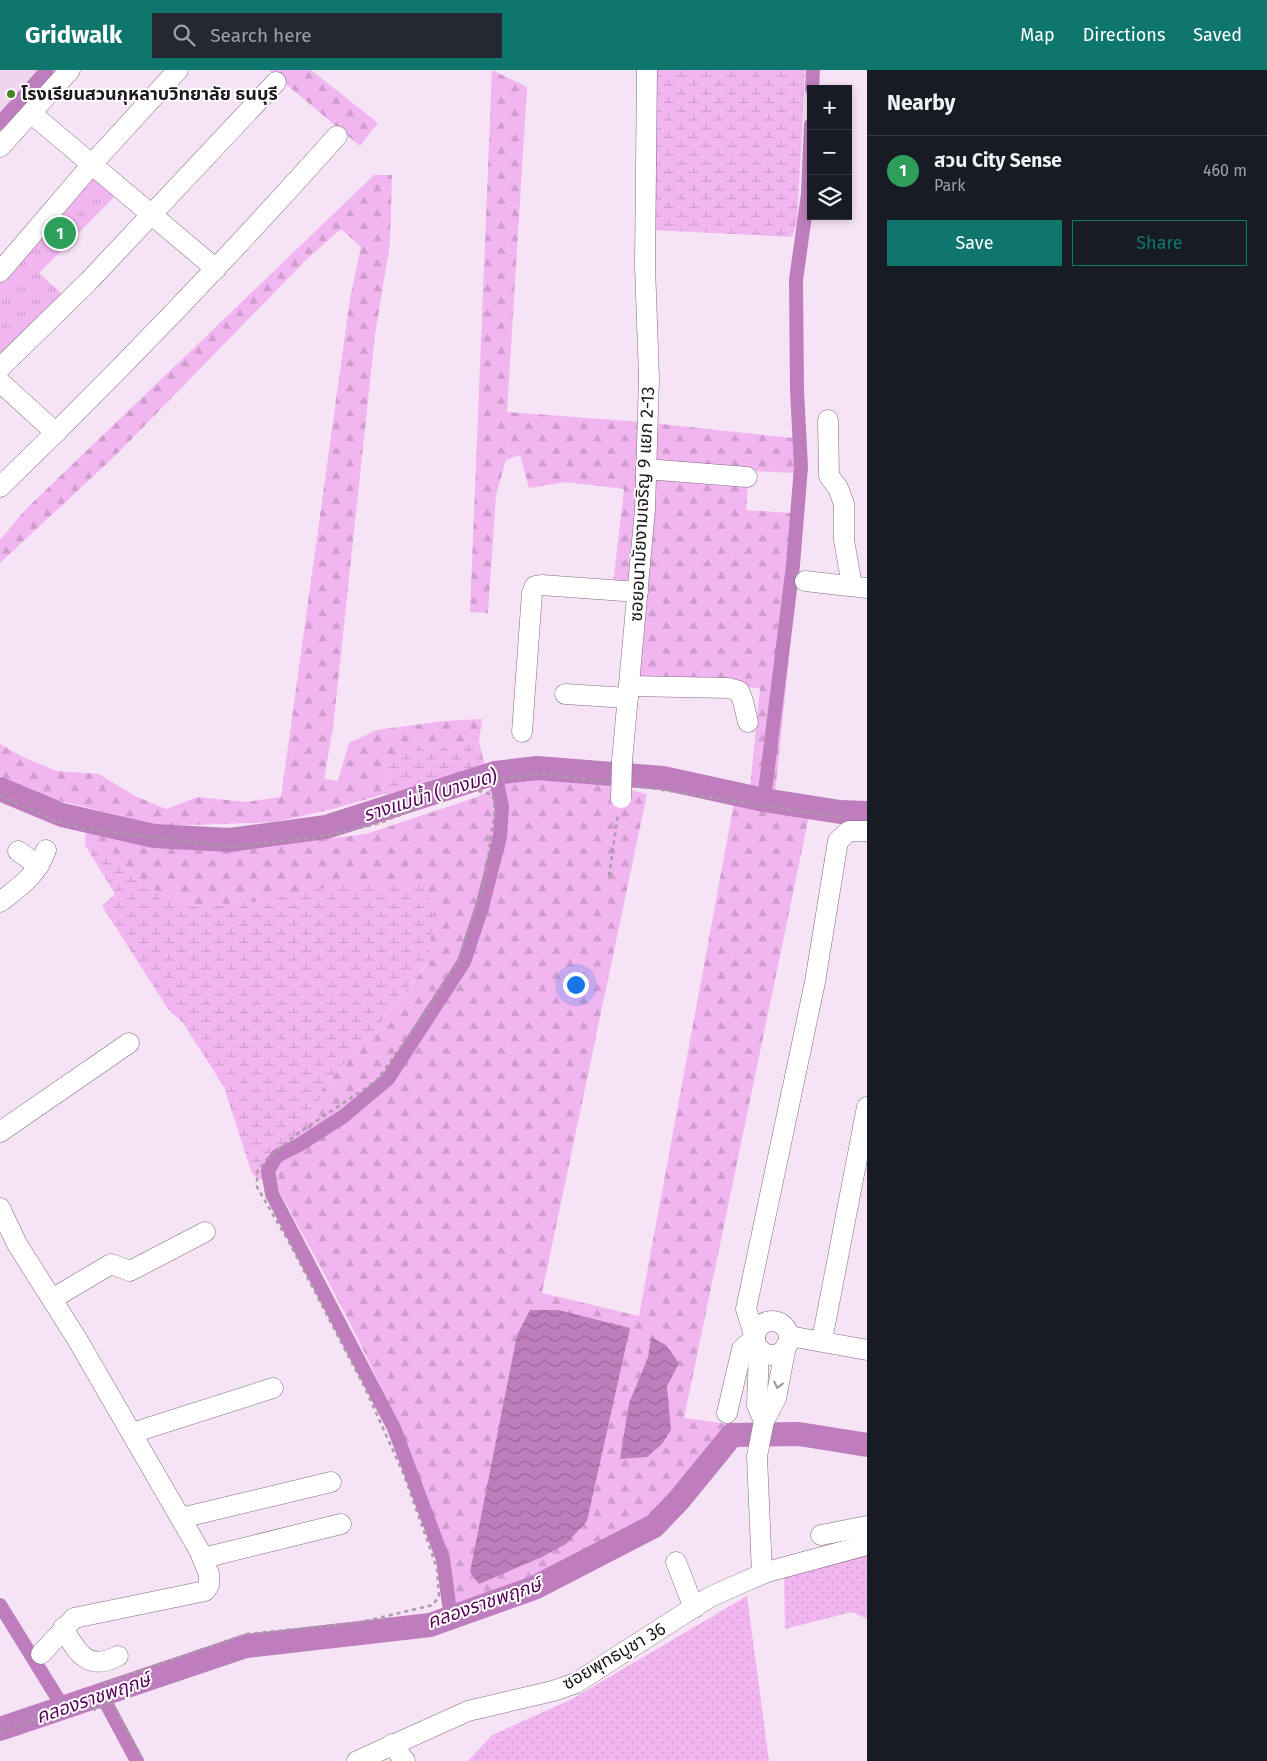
<!DOCTYPE html>
<html lang="en">
<head>
<meta charset="utf-8">
<style>
	body { margin:0; font-family:"Fira Sans","Noto Sans Thai",sans-serif; background:#242831; color:#f1f3f6 }
	.controls { position:absolute; right:15px; top:15px; display:grid; overflow:hidden; border-radius:0px; box-shadow:0 2px 8px #0003 }
	.controls button { width:45px; height:45px; display:grid; place-items:center; padding:0; border:0; border-bottom:1px solid #363941; background:#171b24; color:#f1f3f6; font:25px sans-serif }
	.you { position:absolute; left:575px; top:914px; width:18px; height:18px; margin:-12px; border:4px solid #fff; border-radius:50%; background:#1a73e8; box-shadow:0 0 0 8px #1a73e833 }
	.badge { display:grid; place-items:center; width:32px; height:32px; border-radius:50%; background:#0f766e; color:#fff; font-size:16px; font-weight:700 }
	.pin { position:absolute; translate:-50% -50%; border:2px solid #fff; box-shadow:0 1px 5px #0006 }
	.list { margin:0; padding:0; list-style:none }
	h2 { display:flex; justify-content:space-between; align-items:center; height:65px; margin:0; padding:0 20px; font-size:21px }
	h2 small { font-size:16px; font-weight:400; color:#9ea1a6 }
	.list li { display:grid; grid-template-columns:32px 1fr auto; gap:15px; align-items:center; box-sizing:border-box; height:70px; padding:0 20px; border-top:1px solid #363941 }
	.list b { display:block; font-size:19px; white-space:nowrap }
	.list p { margin:0; font-size:16px; white-space:nowrap; color:#9ea1a6 }
	.list em { font-size:16px; font-style:normal; color:#9ea1a6 }
	.actions { display:flex; gap:10px; padding:15px 20px }
	.actions a { flex:1; padding:11px 0; border:1px solid #0f766e; border-radius:0px; text-align:center; font-size:18px; color:#0f766e }
	.actions .main { background:#0f766e; color:#fff }
	.icon { flex:none; width:28px; height:28px; fill:none; stroke:currentColor; stroke-width:2; stroke-linecap:round; stroke-linejoin:round }
	.map { position:relative; flex:none; width:867px; height:1691px; overflow:hidden }
	header { display:flex; align-items:center; gap:30px; box-sizing:border-box; height:70px; padding:0 25px; background:#0f766e; color:#fff }
	header strong { font-size:24px }
	nav { display:flex; gap:28px; margin-inline-start:auto; font-size:18px }
	.search { width:350px; height:45px; background:#242831; display:flex; align-items:center; gap:12px; box-sizing:border-box; padding:0 18px; border-radius:0px; color:#9ea1a6; font-size:19px }
	main { display:flex }
	aside { flex:1; background:#171b24 }
	.map>svg:first-child { display:block }
	.built { fill:#efd6ee }
	.grass { fill:url(#grass-dots) }
	.forest { fill:url(#forest-firs); fill-rule:evenodd }
	.wetland { fill:url(#wetland-marsh) }
	.park { fill:url(#park-tufts) }
	.water { fill:url(#water-waves) }
	.lines { fill:none; stroke-linecap:round; stroke-linejoin:round }
	.canal { stroke:#be7ebd; stroke-width:14 }
	.river { stroke:#be7ebd; stroke-width:24 }
	.minor-casing { stroke:#7e6e7e; stroke-width:21 }
	.path { stroke:#aa9ba9; stroke-width:2.5; stroke-dasharray:4 4; stroke-linecap:butt }
	.minor { stroke:#fff; stroke-width:20 }
	.minor-bridge-casing { stroke:#7e6e7e; stroke-width:21; stroke-linecap:butt }
	.minor-bridge { stroke:#fff; stroke-width:20 }
	.oneway { stroke:#9a979a }
	.poi-dot { fill:#458424; stroke:#fff; stroke-width:2 }
	.labels { text-anchor:middle; dominant-baseline:central; stroke-width:4; stroke-linejoin:round; paint-order:stroke }
	.poi-label { font-size:18px; font-weight:bold; fill:#1e181e; stroke:#fff; text-anchor:start }
	.street-label { font-size:18px; fill:#1e181e; stroke:#fff }
	.water-label { font-size:19px; font-style:italic; fill:#570459; stroke:#fff }
</style>
</head>
<body>
<header>
<strong>Gridwalk</strong>
<div class="search"><svg class="icon" aria-label="search" viewBox="0 0 24 24"><circle cx="10" cy="10" r="6"/><path d="M15 15l6 6"/></svg>Search here</div>
<nav><a>Map</a><a>Directions</a><a>Saved</a></nav>
</header>
<main>
<div class="map">
<svg width="867" height="1691" viewBox="0 0 867 1691">
	<defs>
		<pattern id="grass-dots" width="8" height="8" patternUnits="userSpaceOnUse" patternTransform="scale(1.25)"><rect width="8" height="8" fill="#f1b6f0"/><path d="M2 2h.1M6 6h.1" fill="none" stroke="#ce9ccd" stroke-width="1.8" stroke-linecap="round"/></pattern>
		<pattern id="forest-firs" width="22" height="20" patternUnits="userSpaceOnUse" patternTransform="scale(1.25)"><rect width="22" height="20" fill="#f1b6f0"/><path d="M5 1l3.5 6h-7zM16 11l3.5 6h-7z" fill="#ce9ccd"/></pattern>
		<pattern id="wetland-marsh" width="20" height="14" patternUnits="userSpaceOnUse" patternTransform="scale(1.25)"><rect width="20" height="14" fill="#f1b6f0"/><path d="M1 5h8M5 5V1M11 12h8M15 12V8" fill="none" stroke="#ce9ccd"/></pattern>
		<pattern id="park-tufts" width="24" height="20" patternUnits="userSpaceOnUse" patternTransform="scale(1.25)"><rect width="24" height="20" fill="#f1b6f0"/><path d="M3 7l-1-3M5 7V3M7 7l1-3M15 17l-1-3M17 17v-4M19 17l1-3" fill="none" stroke="#ce9ccd"/></pattern>
		<pattern id="water-waves" width="16" height="10" patternUnits="userSpaceOnUse" patternTransform="scale(1.25)"><rect width="16" height="10" fill="#be7ebd"/><path d="M0 5q4-4 8 0t8 0" fill="none" stroke="#9a6699"/></pattern>
	</defs>
	<rect width="100%" height="100%" fill="#f6e3f5"/>
	<path class="built" d="M0,0h44l-44,48z"/>
	<g class="grass">
		<path d="M867,1485v64l-15,-7 -67,17 -1,-52z"/>
		<path d="M747,1526l22,165h-301l24,-26 80,-36z"/>
	</g>
	<g class="forest">
		<path d="M269,0h42l67,53 -18,23z"/>
		<path d="M492,0l35,17 -20,325 134,10 -3,93 -10,72 -15,-2 11,-96 -58,-7 -37,6 -9,-33 -14,5 -10,35 -8,118 -18,-1z"/>
		<path d="M374,105h18l-2,68 -15,92 -42,393 -9,51 14,2 11,-38 28,-13 67,-9 38,-2 -3,23 -68,8 -21,12 -6,32 -51,15 -58,13 -113,4 -138,-34 -24,-16v-32l25,14 32,13 42,3 36,22 31,13 32,-12 48,5 35,-5 69,-498 11,-52 -20,-18 -32,28 -194,199 -115,107v-23l27,-32z"/>
		<path d="M653,353l140,15 2,35 -46,-2 -3,39 44,3 13,7 -28,274 -25,-6 10,-100 -124,-8z"/>
		<path d="M549,708l63,7 35,9 -105,499 97,23 95,-513 75,13 -125,602 66,9 -13,17 -57,46 -26,25 -21,13 -43,25 -135,59c-11,-50 -23,-99 -41,-146 -36,-96 -87,-187 -136,-277l1,-26 21,-25 18,-27 3,-21 60,-68 47,-59 -166,-62 -67,6 -54,-22 -27,-31 -29,-9 1,-20 21,10 124,16 135,-17 111,-37 27,-15zM651,1268l16,48 4,44 -42,-27 19,-46z"/>
	</g>
	<g class="wetland">
		<path d="M654,0h151l-8,151 -5,16 -140,-7z"/>
		<path d="M479,672l6,24 -85,29 -16,-1 6,-33 21,-11z"/>
		<path d="M85,775l29,9 27,31 54,22 67,-6 78,-17h83l11,28 -6,50 -47,60 -60,68 -3,21 -18,27 -21,25 -1,26 -26,-15 -28,-87 -41,-64 -15,-14 -66,-103 13,-12z"/>
	</g>
	<path class="park" d="M97,105l20,19 -78,79 24,22 -63,63v-76l90,-105z"/>
	<g class="water">
		<path d="M530,1240h28l72,18 -43,193 -21,23 -24,13 -63,27 -9,-12 47,-237z"/>
		<path d="M651,1267l15,8 13,18 -12,23 4,44 -9,14 -15,13 -27,2 9,-56 19,-46z"/>
	</g>
	<g class="lines">
		<g class="canal">
			<path d="M812,19l1,-19"/>
			<path d="M0,53l47,-53"/>
			<path d="M764,730l29,-235 8,-98 -4,-76 -1,-111 12,-86 3,-69"/>
			<path d="M0,1535l63,102"/>
			<path d="M451,1549l-8,-60 -49,-131 -122,-234 -4,-23 9,-15 22,-11 45,-29 44,-37 76,-117 18,-55 18,-70 2,-30 -7,-34"/>
			<path d="M101,1624l36,67"/>
		</g>
		<g class="river">
			<path d="M0,719l62,26 92,21 76,4 96,-13 169,-54 42,-5 126,10 101,22 76,12 27,1"/>
			<path d="M0,1659l246,-83 184,-21 104,-37 120,-62 25,-26 53,-65 67,-1 68,11"/>
		</g>
		<defs>
			<g id="minor">
				<path d="M32,44l184,155"/>
				<path d="M0,77l70,-77"/>
				<path d="M0,202l93,-109 85,-93"/>
				<path d="M0,298l88,-86 188,-200"/>
				<path d="M0,312l56,51"/>
				<path d="M828,350l1,56 9,12 6,16v36l8,46"/>
				<path d="M646,399l101,8"/>
				<path d="M0,417c117,-113 229,-230 337,-351"/>
				<path d="M805,511l62,7"/>
				<path d="M630,616l99,2 10,3 4,10 5,21"/>
				<path d="M565,624l63,4"/>
				<path d="M522,662l10,-139 3,-7 6,-1 97,7"/>
				<path d="M622,691l23,-252 4,-131 -4,-112 2,-196"/>
				<path d="M18,781l21,15"/>
				<path d="M0,832c22,-17 36,-26 46,-52"/>
				<path d="M0,1062l129,-89"/>
				<path d="M0,1138l17,36 60,95 122,211 10,24v11l-4,6 -131,27 -33,36"/>
				<path d="M52,1229l59,-35 19,7 75,-39"/>
				<circle cx="772" cy="1268" r="17"/>
				<path d="M789,1266l78,14"/>
				<path d="M822,1270l45,-233"/>
				<path d="M759,1278l-2,57 7,16"/>
				<path d="M727,1343l15,-64 13,-11 -9,-29 69,-327 23,-141 11,-10h18"/>
				<path d="M132,1363l141,-45"/>
				<path d="M181,1448l150,-36"/>
				<path d="M821,1465l46,-9"/>
				<path d="M203,1488l138,-34"/>
				<path d="M676,1492l18,46"/>
				<path d="M762,1504l-5,-118 7,-35 12,-23 10,-52"/>
				<path d="M63,1558c14,24 24,44 55,28"/>
				<path d="M392,1674l13,17"/>
				<path d="M357,1691l111,-50 85,-20 23,-8 134,-86 29,-13 28,-12 100,-27"/>
			</g>
		</defs>
		<use href="#minor" class="minor-casing"/>
		<g class="path">
			<path d="M637,716l202,31"/>
			<path d="M0,726l51,23 30,9 149,19 101,-12 49,-12 108,-43 56,-6 63,8"/>
			<path d="M609,806l9,-62"/>
			<path d="M112,1632l31,59"/>
			<path d="M0,1661l92,-31 3,10 17,-8 -7,-19 142,-49 110,-11 76,-18 6,-9 -2,-28 -33,-93 -39,-87 -75,-144 -33,-57v-15l10,-13 30,-25 79,-53 49,-67 33,-53 26,-78 11,-72 -2,-16 -24,-7"/>
		</g>
		<use href="#minor" class="minor"/>
		<defs>
			<path id="minor-bridge" d="M621,728l1,-37"/>
		</defs>
		<use href="#minor-bridge" class="minor-bridge-casing"/>
		<use href="#minor-bridge" class="minor-bridge"/>
	</g>
	<defs><path id="oneway-chevron" d="M-2-3.5L2.5 0L-2 3.5" fill="none" stroke-width="1.6" stroke-linecap="round" stroke-linejoin="round" transform="scale(1.25)"/></defs>
	<use class="oneway" href="#oneway-chevron" transform="translate(778 1315) rotate(102)"/>
	<circle class="poi-dot" cx="11" cy="24" r="5"/>
	<g class="labels">
		<g class="poi-label">
			<text x="21" y="24">โรงเรียนสวนกุหลาบวิทยาลัย ธนบุรี</text>
		</g>
		<g class="street-label">
			<text transform="translate(642 434) rotate(-87)">ซอยอนามัยงามเจริญ 9 แยก 2-13</text>
			<text transform="translate(614 1586) rotate(-30)">ซอยพุทธบูชา 36</text>
		</g>
		<g class="water-label">
			<text transform="translate(430 725) rotate(-17)">รางแม่น้ำ (บางมด)</text>
			<text transform="translate(484 1533) rotate(-19)">คลองราชพฤกษ์</text>
			<text transform="translate(93 1628) rotate(-19)">คลองราชพฤกษ์</text>
		</g>
	</g>
</svg>
<div class="controls">
<button>+</button>
<button>−</button>
<button><svg class="icon" aria-label="layers" viewBox="0 0 24 24"><path d="M12 4l9 5-9 5-9-5zM3 14l9 5 9-5"/></svg></button>
</div>
<div class="you"></div>
<div class="pin badge" style="left:60px;top:163px;background:#2e9e5b">1</div>
</div>
<aside>
<h2>Nearby<small></small></h2>
<ul class="list">
<li><span class="badge" style="background:#2e9e5b">1</span><div><b>สวน City Sense</b><p>Park</p></div><em>460 m</em></li>
</ul>
<div class="actions"><a class="main">Save</a><a>Share</a></div>
</aside>
</main>
</body>
</html>
